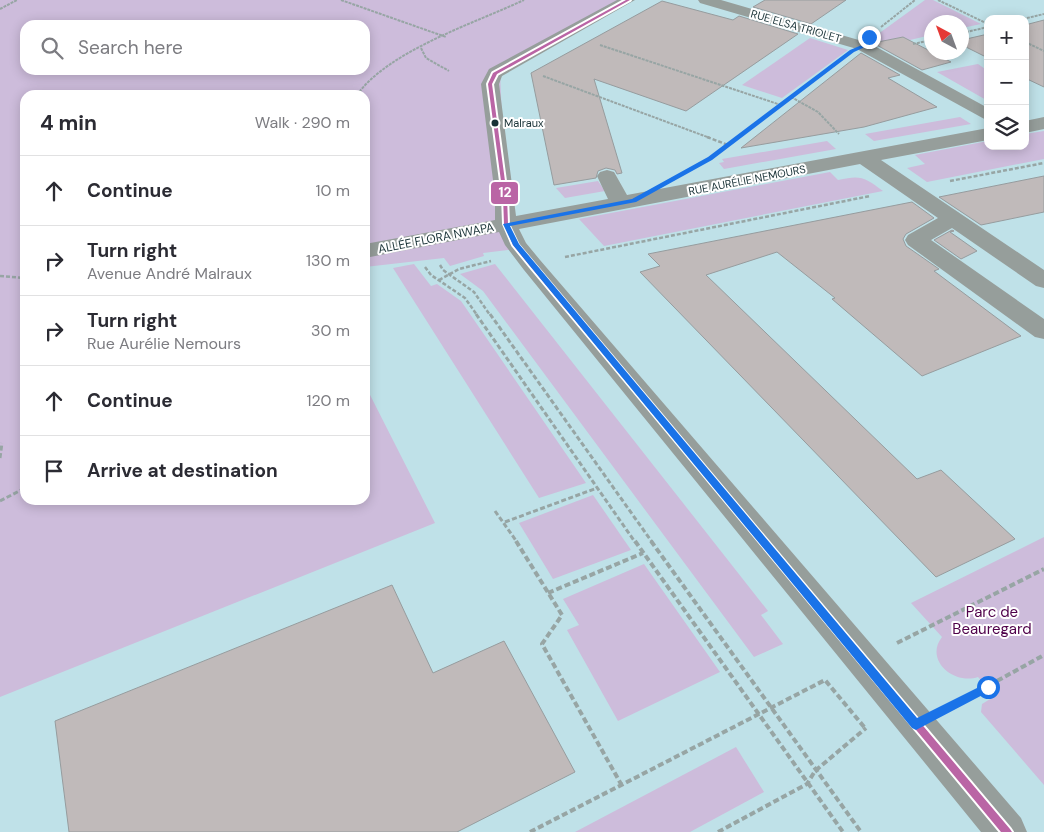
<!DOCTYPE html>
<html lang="en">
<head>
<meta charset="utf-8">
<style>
	body { margin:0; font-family:"DM Sans",sans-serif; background:#f7f7f7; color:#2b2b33 }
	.controls { position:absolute; right:15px; top:15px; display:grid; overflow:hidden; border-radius:10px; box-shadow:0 2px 12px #0003 }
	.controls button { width:45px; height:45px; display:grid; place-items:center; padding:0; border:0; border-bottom:1px solid #e1e1e2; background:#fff; color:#2b2b33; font:25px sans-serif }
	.compass { position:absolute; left:924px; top:15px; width:45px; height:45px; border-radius:50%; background:#fff; box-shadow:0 2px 12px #0003; rotate:319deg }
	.stop { position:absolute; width:15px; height:15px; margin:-11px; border:4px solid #1a73e8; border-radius:50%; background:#fff }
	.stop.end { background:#1a73e8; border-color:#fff; box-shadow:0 1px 5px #0008 }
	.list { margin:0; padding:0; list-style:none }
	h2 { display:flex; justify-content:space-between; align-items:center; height:65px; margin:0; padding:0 20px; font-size:21px }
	h2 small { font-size:16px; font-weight:400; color:#7c7c81 }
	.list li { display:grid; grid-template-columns:32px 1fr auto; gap:15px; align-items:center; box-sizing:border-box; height:70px; padding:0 20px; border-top:1px solid #e1e1e2 }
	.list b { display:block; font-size:19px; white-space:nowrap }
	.list p { margin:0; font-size:16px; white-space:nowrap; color:#7c7c81 }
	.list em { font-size:16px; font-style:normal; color:#7c7c81 }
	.icon { flex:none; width:28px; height:28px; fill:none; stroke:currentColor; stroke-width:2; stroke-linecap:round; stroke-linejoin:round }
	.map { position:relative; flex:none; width:1044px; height:832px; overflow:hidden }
	.search { position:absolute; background:#fff; box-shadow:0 2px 12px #0003; left:20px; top:20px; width:350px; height:55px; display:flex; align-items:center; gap:12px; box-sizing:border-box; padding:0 18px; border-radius:15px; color:#7c7c81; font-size:19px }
	.panel { position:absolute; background:#fff; box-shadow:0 2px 12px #0003; left:20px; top:90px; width:350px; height:415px; border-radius:15px }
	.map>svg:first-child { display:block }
	.green { fill:#cdbcdb; fill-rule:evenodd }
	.building { fill:#c0baba; stroke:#969c9e }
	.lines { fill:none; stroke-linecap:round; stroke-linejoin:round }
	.path-far3 { stroke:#97a5a4; stroke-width:2; stroke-dasharray:3 1; stroke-linecap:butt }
	.path-far2 { stroke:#97a5a4; stroke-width:2.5; stroke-dasharray:4 2; stroke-linecap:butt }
	.path-far1 { stroke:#97a5a4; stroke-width:3; stroke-dasharray:5 2.5; stroke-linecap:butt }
	.path { stroke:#97a5a4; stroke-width:4; stroke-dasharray:6 3; stroke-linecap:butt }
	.minor { fill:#969e9b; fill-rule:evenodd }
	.bus-1-casing { stroke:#fff; stroke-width:4 }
	.bus-1 { fill:#ba65a5; fill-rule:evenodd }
	.route { fill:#1a73e8 }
	.bus-dot { fill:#193237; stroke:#fff; stroke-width:2 }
	.labels { text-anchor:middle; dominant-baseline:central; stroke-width:4; stroke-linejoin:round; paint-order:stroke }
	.far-street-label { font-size:11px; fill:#193237; stroke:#fff }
	.bus-label { font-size:11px; fill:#193237; stroke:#fff; text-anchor:start }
	.street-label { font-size:12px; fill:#193237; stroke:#fff }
	.near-park-label { font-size:15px; fill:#4f014a; stroke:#fff }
	.line-badge { stroke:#fff; stroke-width:2 }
	.badge-label { font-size:14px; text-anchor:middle; font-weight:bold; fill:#fff }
</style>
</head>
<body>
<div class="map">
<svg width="1044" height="832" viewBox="0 0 1044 832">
	<rect width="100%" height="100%" fill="#bfe1e8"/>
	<g class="green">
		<path d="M0,0h630l-130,70 6,154 9,25 -32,4 1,3 -34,10 -6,-8 -79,9v-172h-340v405h340v-115l70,138 -435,174zM25,25h340v45h-340z"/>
		<path d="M925,0h8l48,24 -19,4v-6h-30l-1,13 -21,5 -7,-3 -11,2 -5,5 -13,-7z"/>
		<path d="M810,38l38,12 -66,48 -40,-13z"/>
		<path d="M978,64l10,7v30l-51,-29z"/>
		<path d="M960,117l11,7 -97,17 -9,-7z"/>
		<path d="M1044,131v28l-117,23 -20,-14 18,-4 -10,-9 73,-14v5h37v-12z"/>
		<path d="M827,141l9,8 -112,20 -5,-6 5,-1 -2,-3z"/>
		<path d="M830,172l8,8c23,-5 26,-3 45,11l-279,55 -25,-27z"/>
		<path d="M598,181l7,10 -40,7 -9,-10z"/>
		<path d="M414,264l17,22 6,-2 24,17 125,182 -47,15 -146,-230z"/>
		<path d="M495,264l273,347 -7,4 22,29 -29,13 -271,-366 -23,-17z"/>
		<path d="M593,495l38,55 -78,29 -34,-56z"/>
		<path d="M1044,537v248l-63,-73 1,-8 13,-8 -17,-19c-24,8 -54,-17 -36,-40l-31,-34z"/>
		<path d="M644,564l76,108 -102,49 -51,-91 12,-5 -16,-26z"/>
		<path d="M736,747l28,45 -74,40h-115z"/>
	</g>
	<g class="building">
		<path d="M765,0h81l-35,24 -58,-17z"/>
		<path d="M662,1l71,19 6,-4 59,18 -112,77 -92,-32 28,94 -5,1 -2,-4 -9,-2 -8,3 -2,7 -42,7 -23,-112z"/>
		<path d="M1044,20v67l-19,-9v-53z"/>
		<path d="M988,34v24l-26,-13v-5z"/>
		<path d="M903,37l29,15 19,10 -29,8 -49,-27z"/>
		<path d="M861,53l39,22 -12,3 49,29 -73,20 -123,21z"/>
		<path d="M1044,176v36l-63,13 -42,-28z"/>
		<path d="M912,202l22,16 -28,16 -3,5 3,7 33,23 -5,2 87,65 -99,40 -90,-77 3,-1 -58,-46 -71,23 211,204 24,-9 74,69 -79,38 -296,-305 20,-6 -12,-12z"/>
		<path d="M952,230l2,1 -4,1 27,19 -16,8 -27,-19z"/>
		<path d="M392,585l41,88 71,-32 71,131 -118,60h-388l-14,-111z"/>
	</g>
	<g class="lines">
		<g class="path-far3">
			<path d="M341,0l105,37"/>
			<path d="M938,0l50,24"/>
			<path d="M0,9l17,-9"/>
			<path d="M1023,19l21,-5"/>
			<path d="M881,27l34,-27"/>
			<path d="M962,33l26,-6"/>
			<path d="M1025,42l19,9"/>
			<path d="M913,44l19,-4"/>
			<path d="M600,45l181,60"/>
			<path d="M421,48l5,10 23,13"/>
			<path d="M543,76l167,62"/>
			<path d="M357,95c31,-44 118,-72 167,-95"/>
			<path d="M791,97l27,15 21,22"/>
			<path d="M737,138l99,-74"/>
		</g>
		<g class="path-far2">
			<path d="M707,137l21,8"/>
			<path d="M713,156l25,-19"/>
			<path d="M950,181l94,-18"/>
			<path d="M565,257l305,-61"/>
			<path d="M440,265l3,5 31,22 16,23"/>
			<path d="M425,267l6,8 34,23 12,17"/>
			<path d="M0,276l25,2"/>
			<path d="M439,280l20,-11 32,-8"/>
		</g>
		<g class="path-far1">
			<path d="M476,314l159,228"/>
			<path d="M490,314l162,228"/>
			<path d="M0,458l2,-15"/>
			<path d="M0,501l25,-13"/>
			<path d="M495,511l22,31"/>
			<path d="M505,522l92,-34"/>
		</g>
		<g class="path">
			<path d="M516,541l46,74 -20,29 79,140"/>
			<path d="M635,541l208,291"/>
			<path d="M651,541l210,291"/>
			<path d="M548,593l95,-40"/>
			<path d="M897,643l147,-74"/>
			<path d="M950,707l94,-52"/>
			<path d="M530,832l295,-152 40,48"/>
			<path d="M718,832l89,-48 8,-13 51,-43"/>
		</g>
		<g class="minor">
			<path d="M617,0h18l-133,76 -3,8 17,132 92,-17 -11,-23 3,-4 7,-2 7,2 13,23 361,-67v12l-107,20 163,110v18l-8,-2 -84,-58 -21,12 113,79v20l-9,-2 -127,-92 -3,-5 3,-5 30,-17 -78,-54 -341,65 7,14 14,17 481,558 6,14h-46l-457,-562 -19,-25 -6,-13 -134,26v-14l130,-24v-24l-14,-112 8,-15z"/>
			<path d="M698,0h23l148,43 119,65v13l-131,-72 -157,-46z"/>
			<path d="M1044,117v12l-19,4v-12z"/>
		</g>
		<defs>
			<path id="bus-1" d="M626,0h4l-133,74 -5,10 15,112 1,28 10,21 16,19 476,565 2,3h-11l-471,-566 -17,-21 -9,-21 -1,-28 -15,-112 5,-11z"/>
		</defs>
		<use href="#bus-1" class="bus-1-casing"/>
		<use href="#bus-1" class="bus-1"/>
	</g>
	<path class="route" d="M867,36l4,1 -6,10 -11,5 -142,108 -76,42 -126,24 9,18 16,19 382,455 68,-34h7v6l-76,40 -4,-2 -382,-462 -17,-21 -10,-21 129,-25 76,-42 142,-107 12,-5z"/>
	<circle class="bus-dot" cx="495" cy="123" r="4.5"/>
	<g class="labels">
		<g class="far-street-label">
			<text transform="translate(796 26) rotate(16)">RUE ELSA TRIOLET</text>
			<text transform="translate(747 180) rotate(-11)">RUE AURÉLIE NEMOURS</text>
		</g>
		<g class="bus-label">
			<text x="504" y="123">Malraux</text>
		</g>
		<g class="street-label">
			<text transform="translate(436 238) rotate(-11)">ALLÉE FLORA NWAPA</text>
		</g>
		<g class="near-park-label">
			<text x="992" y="612">Parc de<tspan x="992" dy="17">Beauregard</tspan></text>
		</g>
	</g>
	<rect class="line-badge" x="490" y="181" width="29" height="24" rx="5" fill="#ba65a5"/>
	<g class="badge-label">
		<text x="505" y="197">12</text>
	</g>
</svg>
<div class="controls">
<button>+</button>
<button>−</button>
<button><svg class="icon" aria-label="layers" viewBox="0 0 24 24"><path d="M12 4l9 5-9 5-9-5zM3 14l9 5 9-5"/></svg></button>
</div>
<svg class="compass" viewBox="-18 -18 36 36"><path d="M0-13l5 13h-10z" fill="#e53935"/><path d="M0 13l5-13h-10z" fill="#7c7c81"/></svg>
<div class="stop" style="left:988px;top:687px"></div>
<div class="stop end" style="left:869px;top:37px"></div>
<div class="search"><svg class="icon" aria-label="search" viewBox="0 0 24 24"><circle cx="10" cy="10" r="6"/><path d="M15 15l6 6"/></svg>Search here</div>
<section class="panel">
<h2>4 min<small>Walk · 290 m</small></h2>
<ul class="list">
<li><svg class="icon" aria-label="ahead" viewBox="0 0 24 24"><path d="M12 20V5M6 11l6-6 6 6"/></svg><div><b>Continue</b></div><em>10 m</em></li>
<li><svg class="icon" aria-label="right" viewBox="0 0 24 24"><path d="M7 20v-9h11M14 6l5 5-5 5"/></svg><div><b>Turn right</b><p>Avenue André Malraux</p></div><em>130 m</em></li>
<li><svg class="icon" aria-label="right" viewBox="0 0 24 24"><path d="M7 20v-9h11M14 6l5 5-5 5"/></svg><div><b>Turn right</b><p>Rue Aurélie Nemours</p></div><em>30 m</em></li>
<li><svg class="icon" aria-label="ahead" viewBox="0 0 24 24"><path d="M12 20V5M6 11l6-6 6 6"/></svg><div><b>Continue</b></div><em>120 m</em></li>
<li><svg class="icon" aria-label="arrive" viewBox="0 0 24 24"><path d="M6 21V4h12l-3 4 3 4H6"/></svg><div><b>Arrive at destination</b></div></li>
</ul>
</section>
</div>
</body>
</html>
